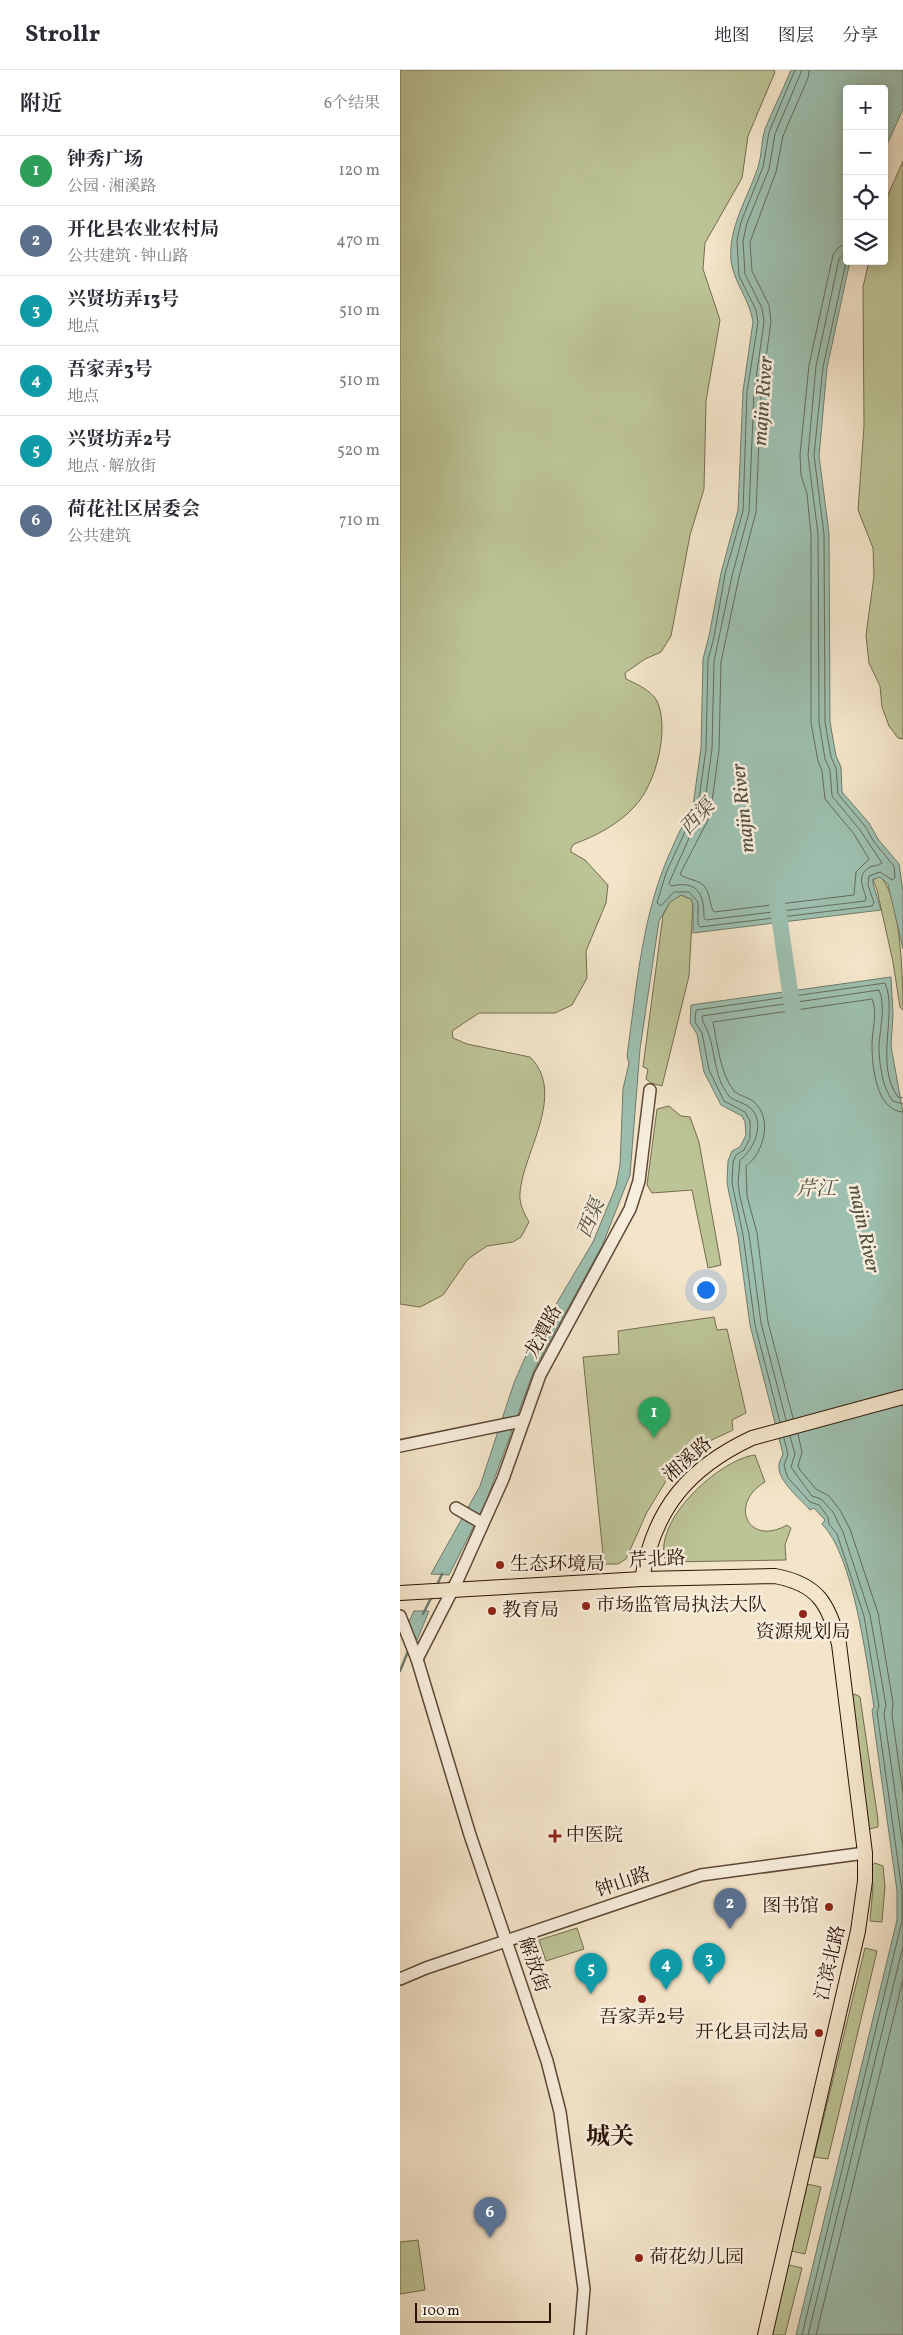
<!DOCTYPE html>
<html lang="zh">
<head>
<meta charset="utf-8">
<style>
	body { margin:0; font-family:Vollkorn,"Noto Serif SC",serif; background:#f2f2f3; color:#2b2b33 }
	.controls { position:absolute; right:15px; top:15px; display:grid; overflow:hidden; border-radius:5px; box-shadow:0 2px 12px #0003 }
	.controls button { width:45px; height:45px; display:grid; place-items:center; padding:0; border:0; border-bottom:1px solid #e1e1e2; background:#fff; color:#2b2b33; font:25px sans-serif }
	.scale { position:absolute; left:15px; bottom:12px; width:136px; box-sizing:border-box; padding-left:5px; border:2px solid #2b1305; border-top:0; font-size:14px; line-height:18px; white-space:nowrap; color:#2b1305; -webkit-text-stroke:4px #f8eedd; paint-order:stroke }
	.you { position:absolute; left:305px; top:1219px; width:18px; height:18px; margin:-12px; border:4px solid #fff; border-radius:50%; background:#1a73e8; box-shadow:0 0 0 8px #1a73e833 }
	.badge { display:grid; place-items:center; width:32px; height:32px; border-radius:50%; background:#8f2418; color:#fff; font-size:16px; font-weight:700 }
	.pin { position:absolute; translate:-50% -41px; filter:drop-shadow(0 1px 2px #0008) }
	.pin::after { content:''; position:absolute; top:26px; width:18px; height:15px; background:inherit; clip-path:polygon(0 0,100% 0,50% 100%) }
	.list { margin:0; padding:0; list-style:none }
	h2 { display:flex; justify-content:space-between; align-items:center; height:65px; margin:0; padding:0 20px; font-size:21px }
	h2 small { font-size:16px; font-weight:400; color:#7c7c81 }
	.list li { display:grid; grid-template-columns:32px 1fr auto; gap:15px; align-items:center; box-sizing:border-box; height:70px; padding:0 20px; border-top:1px solid #e1e1e2 }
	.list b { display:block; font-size:19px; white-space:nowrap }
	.list p { margin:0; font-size:16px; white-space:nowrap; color:#7c7c81 }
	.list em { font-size:16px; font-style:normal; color:#7c7c81 }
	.icon { flex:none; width:28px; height:28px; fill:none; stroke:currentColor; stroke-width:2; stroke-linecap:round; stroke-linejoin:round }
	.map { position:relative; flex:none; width:503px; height:2265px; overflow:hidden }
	header { display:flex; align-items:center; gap:30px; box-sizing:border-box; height:70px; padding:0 25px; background:#fff; border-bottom:1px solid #e1e1e2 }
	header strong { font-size:24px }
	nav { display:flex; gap:28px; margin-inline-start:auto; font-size:18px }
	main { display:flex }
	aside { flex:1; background:#fff }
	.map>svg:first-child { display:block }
	.green { fill:#bcc496; stroke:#746c4e }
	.water { fill:#9dc0b0; stroke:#6f7b6c }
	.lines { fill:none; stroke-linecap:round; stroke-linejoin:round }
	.shore { stroke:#646a5a; stroke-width:1 }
	.stream { stroke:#6f7b6c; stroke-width:2.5 }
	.river { stroke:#9dc0b0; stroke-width:16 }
	.minor-casing { stroke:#5d4836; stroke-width:14 }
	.major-casing { stroke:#2b1305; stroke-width:16 }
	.minor { stroke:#f8eedd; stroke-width:11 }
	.major { stroke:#f4e5ca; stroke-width:14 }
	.poi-dot { fill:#8f2418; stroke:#f8eedd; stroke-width:2 }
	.labels { text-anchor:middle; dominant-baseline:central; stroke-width:5; stroke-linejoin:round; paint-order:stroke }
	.street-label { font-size:19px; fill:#2b1305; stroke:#f8eedd }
	.poi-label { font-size:19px; fill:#2b1305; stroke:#f8eedd; text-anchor:start }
	.water-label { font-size:20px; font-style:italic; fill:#535041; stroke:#f8eedd }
	.district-label { font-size:24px; font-weight:bold; fill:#2b1305; stroke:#f8eedd }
</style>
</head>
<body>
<header>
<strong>Strollr</strong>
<nav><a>地图</a><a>图层</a><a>分享</a></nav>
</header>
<main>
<aside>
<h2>附近<small>6个结果</small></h2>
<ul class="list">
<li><span class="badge" style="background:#2e9e5b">1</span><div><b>钟秀广场</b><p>公园 · 湘溪路</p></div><em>120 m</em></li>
<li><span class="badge" style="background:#5c6f8a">2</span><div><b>开化县农业农村局</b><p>公共建筑 · 钟山路</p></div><em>470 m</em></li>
<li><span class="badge" style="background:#0f9aa8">3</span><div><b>兴贤坊弄13号</b><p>地点</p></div><em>510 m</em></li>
<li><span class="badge" style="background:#0f9aa8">4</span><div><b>吾家弄3号</b><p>地点</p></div><em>510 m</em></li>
<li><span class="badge" style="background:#0f9aa8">5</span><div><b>兴贤坊弄2号</b><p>地点 · 解放街</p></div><em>520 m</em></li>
<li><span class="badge" style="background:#5c6f8a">6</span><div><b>荷花社区居委会</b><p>公共建筑</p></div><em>710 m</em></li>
</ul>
</aside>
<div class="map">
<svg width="503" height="2265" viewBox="0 0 503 2265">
	<rect width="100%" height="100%" fill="#f4e5ca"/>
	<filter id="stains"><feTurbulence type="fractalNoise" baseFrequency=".004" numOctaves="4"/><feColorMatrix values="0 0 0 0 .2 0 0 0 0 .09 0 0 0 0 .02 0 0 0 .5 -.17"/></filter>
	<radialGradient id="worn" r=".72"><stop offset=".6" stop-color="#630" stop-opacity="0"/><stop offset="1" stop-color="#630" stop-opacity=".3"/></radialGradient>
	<g class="green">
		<path d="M0,0h374l1,2 -27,64 -6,42 -37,65 -2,26 17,51 -14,81 -2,88 -14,46 -19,101 -10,16 -16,7 -20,14 1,6c9,4 26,12 31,22 13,28 -1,83 -22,105 -16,18 -39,30 -61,38l-3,4v4l14,8 23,25 -2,18 -20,48 1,27 -15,27 -17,8h-76l-27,18 1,7 14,6 63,13c37,37 -7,95 -10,136 -1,11 4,20 9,29l-8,15 -8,5 -26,4 -19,13 -25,36 -23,12 -20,-3z"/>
		<path d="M503,91v578l-5,-1 -9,-12 -7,-19 -2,-21 -11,-23 -3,-28 8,-59 -1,-28 -15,-38 6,-84 -1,-139 6,-26h15v-57z"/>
		<path d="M477,807h3c21,16 23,106 23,133l-3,-3 -7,-45 -16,-72 -4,-10z"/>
		<path d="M281,825l10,4 2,5 -4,72 -27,110 -11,-3 -5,-4 2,-10 -5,-2 20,-152 7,-13z"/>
		<path d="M269,1036l12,10 9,1 9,25 22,123 -13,3 -16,-78 -40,3 -5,-8 10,-76z"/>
		<path d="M314,1247l3,13 10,-1 19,84 -14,7 1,10 -34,16 -18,17 -15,18 -19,31 -21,47 -8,5h-14l-21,-207 36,-3 -1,-23z"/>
		<path d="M355,1385l10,27c-37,22 -17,65 22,43l4,3 -6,17 1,15 -120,2c-16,-40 54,-103 89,-107z"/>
		<path d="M455,1624l5,3 18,123v7l-9,2 -19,-132z"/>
		<path d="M475,1793l8,3 2,20 -3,36 -12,-1 3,-34 -2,-21z"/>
		<path d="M177,1858l7,21 -38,12 -7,-21z"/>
		<path d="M465,1878l12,3 -49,208 -14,-2z"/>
		<path d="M407,2114l14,3 -16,67 -14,-3z"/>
		<path d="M18,2170l7,50 -25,4v-52z"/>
		<path d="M385,2194l17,4 -17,67h-17z"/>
	</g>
	<g class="water">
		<path d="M391,0h112v39l-19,42v-62h-37v172h3l-23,107 -8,88 10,77 1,189 6,34 5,11 1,25 27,31 9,16 21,25 4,28v57l-15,-65 -8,-7 -7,2v5l8,26 -188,23v-29l-2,-5 -10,-4 -11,7 -11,19 -19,128 -10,126 -28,71 -68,124 -48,132 -37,73 -18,-1 49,-88 34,-103 13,-30 66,-111 23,-56 4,-21 3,-76 6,-26 -2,-7c10,-71 15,-145 46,-210 5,-12 10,-23 19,-33l9,-65 2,-89 6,-23 12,-63 17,-63 5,-119 10,-69c-3,-22 -19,-39 -22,-61 -3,-34 17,-63 27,-94 4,-12 3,-26 7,-38 8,-20 18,-39 26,-59z"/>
		<path d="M491,907l2,38 -2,31 12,67v1222h-107l101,-415v-29l-25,-181 2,-3c-7,-45 -21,-153 -52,-183l3,-4 -11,-12 -4,2c-9,-11 -33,-29 -31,-45 0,-4 3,-8 4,-11l-33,-129 -12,-89 -11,-53 1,-22 4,-10 8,-4 6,-12 -1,-13 -3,-6 -21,-11 -17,-33 -7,-38 -7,-11 1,-18z"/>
		<path d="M14,1541h15l-12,29 -9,-16z"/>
	</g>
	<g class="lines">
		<g class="shore">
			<path d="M395,0l-26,62 -6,35 -22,55 -4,18 2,36 17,34 2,12 -11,70 -4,119 -18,63 -11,63 -6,23 -2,89 -9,65 -8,9 -23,50 -9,30 4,3 13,-14h15l9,10v23l2,2 172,-21 2,-3 -6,-18 1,-9 11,-4 12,8 3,-2 -1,-12 -20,-24 -9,-16 -27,-32 -2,-26 -5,-11 -6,-35 -1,-188 -10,-79 9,-88 24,-109"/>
			<path d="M402,0l-27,64 -6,35 -22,54 -4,18 2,33 17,34 2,14 -10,70 -5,120 -17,64 -18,85 -2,88 -9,66 -9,12 -25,56 2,3c27,-6 33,8 33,32l2,2 159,-19 1,-3c-3,-12 -10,-23 4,-31 5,-2 9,-1 12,-4l-22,-33 -28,-34 -2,-26 -5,-11 -6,-37 -1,-188 -10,-79 8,-89 23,-107 8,-8"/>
			<path d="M409,0l-1,8 -25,58 -7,36 -26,70 2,29 17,34 2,17 -10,71 -5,119 -17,65 -18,85 -2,88 -9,66 -30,58c6,6 18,5 24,12 7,8 5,19 10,26l140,-17 2,-23 13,-13 -15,-25 -29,-35 -3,-28 -4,-10 -7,-38v-189l-4,-40 -6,-19 -1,-20 9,-90 24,-110 5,-7 9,-5"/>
			<path d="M393,1348l-25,-96 -11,-89 -10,-37 -1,-30c18,-13 27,-48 8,-64 -5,-5 -15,-6 -20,-11 -14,-18 -17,-49 -21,-69l159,-23c6,13 0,31 0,46 0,21 4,66 31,67"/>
			<path d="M386,1350l-25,-97 -12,-89 -9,-37 -2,-14 2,-23c14,-10 27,-39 9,-53 -6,-5 -16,-6 -20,-11 -16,-20 -13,-45 -22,-66 -2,-6 -5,-8 -5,-14l177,-26c7,16 1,38 0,55 0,17 3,43 14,56l10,3"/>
			<path d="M380,1352l-25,-97 -12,-90 -11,-52 1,-21 3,-7 8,-5 6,-12v-17l-5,-9 -21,-11 -15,-31 -7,-37 -7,-11 1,-12 189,-27c13,29 -11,82 13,114l5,1"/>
			<path d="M398,1364l4,18 -4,14 2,4 16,19 13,7 11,14 10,19 28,84 15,90 -1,12 11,78"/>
			<path d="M390,1366l5,18 -4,13 21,29 9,3 12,13 10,20 27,83 16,90 -2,9 19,134"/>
			<path d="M384,1368l4,16 -4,12 4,12 22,24 9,3 9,12 1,7 8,10 27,82 15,90 -2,6 25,179v30l-100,414"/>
			<path d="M408,2265l95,-389"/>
			<path d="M416,2265l87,-356"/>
		</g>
		<g class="stream">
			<path d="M36,1517l6,-13"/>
			<path d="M23,1544l9,-18"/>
			<path d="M0,1601l9,-22"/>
		</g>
		<path class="river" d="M377,832l16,110"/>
		<defs>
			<g id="minor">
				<path d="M0,1376l122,-25"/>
				<path d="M56,1438l26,15"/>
				<path d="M0,1546l17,43 53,176 77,226 13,51 24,177 -4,46"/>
				<path d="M17,1589l41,-80 45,-100 37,-104 90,-166 9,-28 11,-91"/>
				<path d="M0,1909l26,-11 275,-93 164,-22"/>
			</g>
			<g id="major">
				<path d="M242,1509c12,-70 46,-111 110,-141l151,-41"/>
				<path d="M0,1523l242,-14 133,-3c43,8 54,28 64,68l26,209v28l-7,50 -93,404"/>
			</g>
		</defs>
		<use href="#minor" class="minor-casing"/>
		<use href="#major" class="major-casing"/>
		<use href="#minor" class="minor"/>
		<use href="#major" class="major"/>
	</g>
	<g class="poi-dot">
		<circle cx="100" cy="1495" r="5"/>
		<circle cx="186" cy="1536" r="5"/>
		<circle cx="92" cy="1541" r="5"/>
		<circle cx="403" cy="1544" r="5"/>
		<path d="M152.5 1758.5h5v5h5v5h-5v5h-5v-5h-5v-5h5z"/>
		<circle cx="429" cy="1837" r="5"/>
		<circle cx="242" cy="1929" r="5"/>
		<circle cx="419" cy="1963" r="5"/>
		<circle cx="239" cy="2188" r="5"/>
	</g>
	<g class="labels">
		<g class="street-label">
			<text transform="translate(144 1262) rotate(-62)">龙潭路</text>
			<text transform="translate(288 1390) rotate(-41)">湘溪路</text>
			<text transform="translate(257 1490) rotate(-3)">芹北路</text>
			<text transform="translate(223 1813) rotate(-19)">钟山路</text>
			<text transform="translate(431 1893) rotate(-77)">江滨北路</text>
			<text transform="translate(133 1895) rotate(71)">解放街</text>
		</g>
		<g class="poi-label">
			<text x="110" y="1495">生态环境局</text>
			<text x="196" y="1536">市场监管局执法大队</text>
			<text x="102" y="1541">教育局</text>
			<text x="403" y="1563" text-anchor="middle">资源规划局</text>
			<text x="166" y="1766">中医院</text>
			<text x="419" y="1837" text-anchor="end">图书馆</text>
			<text x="242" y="1948" text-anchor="middle">吾家弄2号</text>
			<text x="409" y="1963" text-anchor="end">开化县司法局</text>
			<text x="249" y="2188">荷花幼儿园</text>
		</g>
		<g class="water-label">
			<text transform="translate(364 331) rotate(-86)">majin River</text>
			<text transform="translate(344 738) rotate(-96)">majin River</text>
			<text transform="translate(298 748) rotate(-47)">西渠</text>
			<text x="416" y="1120">芹江</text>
			<text transform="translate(192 1149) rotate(-67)">西渠</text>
			<text transform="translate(463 1159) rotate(78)">majin River</text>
		</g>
		<g class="district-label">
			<text x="210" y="2068">城关</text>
		</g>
	</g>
	<rect width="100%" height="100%" filter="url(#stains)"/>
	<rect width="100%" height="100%" fill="url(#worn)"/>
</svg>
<div class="controls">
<button>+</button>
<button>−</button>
<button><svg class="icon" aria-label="locate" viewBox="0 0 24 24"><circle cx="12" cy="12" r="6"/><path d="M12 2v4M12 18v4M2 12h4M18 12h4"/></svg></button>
<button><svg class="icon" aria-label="layers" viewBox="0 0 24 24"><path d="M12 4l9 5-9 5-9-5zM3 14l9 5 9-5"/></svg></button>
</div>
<div class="scale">100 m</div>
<div class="you"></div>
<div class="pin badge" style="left:254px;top:1368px;background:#2e9e5b">1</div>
<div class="pin badge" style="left:330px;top:1859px;background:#5c6f8a">2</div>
<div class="pin badge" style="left:309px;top:1914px;background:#0f9aa8">3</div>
<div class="pin badge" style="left:266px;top:1920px;background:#0f9aa8">4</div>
<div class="pin badge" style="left:191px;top:1924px;background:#0f9aa8">5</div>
<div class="pin badge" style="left:90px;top:2168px;background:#5c6f8a">6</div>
</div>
</main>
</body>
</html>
